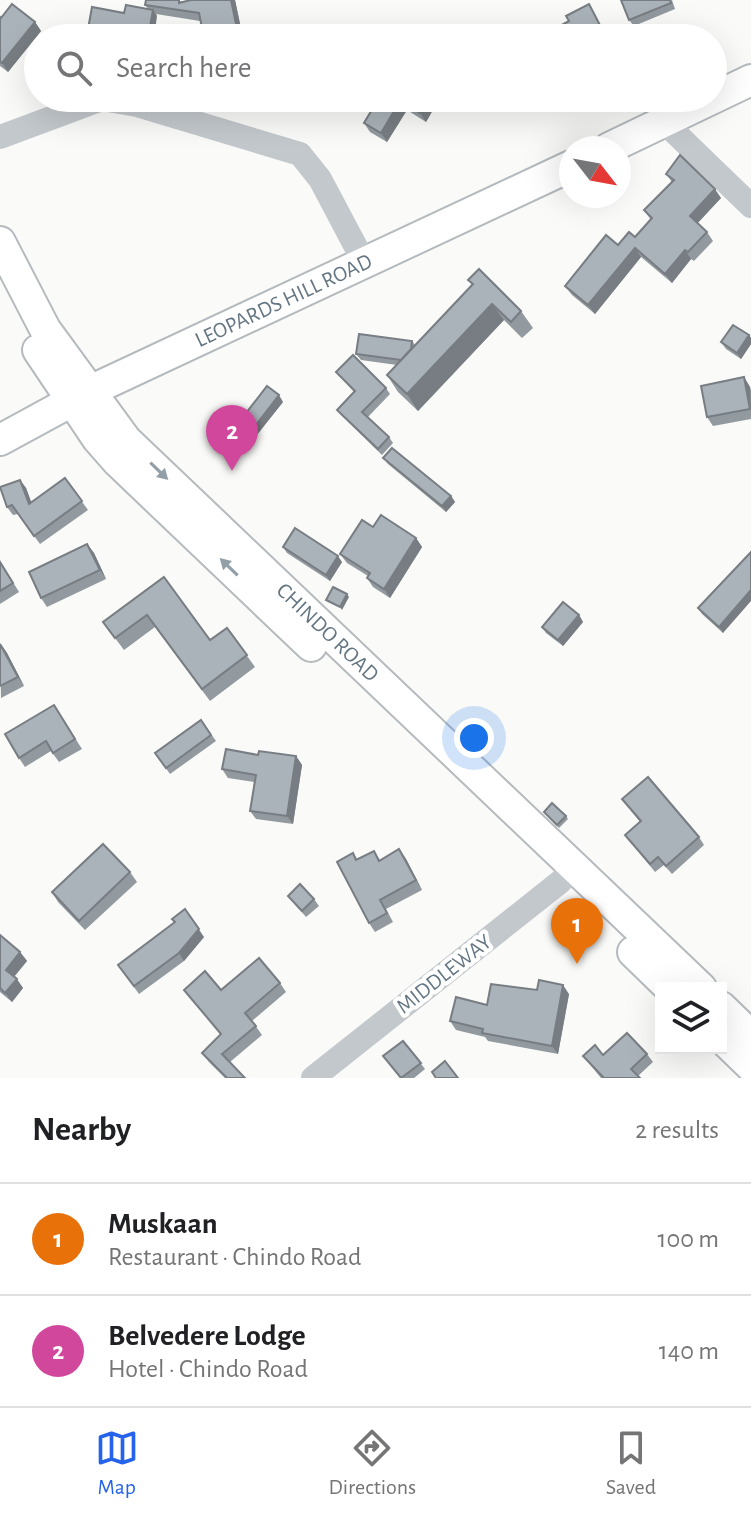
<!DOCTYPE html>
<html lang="en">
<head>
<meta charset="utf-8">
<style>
	body { margin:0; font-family:"Alegreya Sans",sans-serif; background:#f2f2f2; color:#202124 }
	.controls { position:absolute; right:24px; bottom:24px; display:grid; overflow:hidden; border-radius:0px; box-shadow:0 8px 32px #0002 }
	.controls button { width:72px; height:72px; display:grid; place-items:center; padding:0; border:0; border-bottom:2px solid #e0e0e0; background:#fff; color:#202124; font:40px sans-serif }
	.compass { position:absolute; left:559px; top:136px; width:72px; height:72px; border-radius:50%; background:#fff; box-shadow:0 8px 32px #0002; rotate:121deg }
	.you { position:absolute; left:474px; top:738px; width:28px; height:28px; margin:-20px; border:6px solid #fff; border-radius:50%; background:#1a73e8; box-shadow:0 0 0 12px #1a73e833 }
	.badge { display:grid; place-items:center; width:52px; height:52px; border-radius:50%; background:#2563eb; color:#fff; font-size:26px; font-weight:700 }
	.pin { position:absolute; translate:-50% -66px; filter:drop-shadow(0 2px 4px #0008) }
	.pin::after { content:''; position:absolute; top:42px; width:28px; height:24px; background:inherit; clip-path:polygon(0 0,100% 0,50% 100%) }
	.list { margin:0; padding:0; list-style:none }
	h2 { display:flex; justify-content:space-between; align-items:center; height:104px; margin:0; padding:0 32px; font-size:34px }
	h2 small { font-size:26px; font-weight:400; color:#757577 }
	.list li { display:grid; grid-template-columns:52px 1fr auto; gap:24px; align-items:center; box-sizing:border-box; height:112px; padding:0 32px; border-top:2px solid #e0e0e0 }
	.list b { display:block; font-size:30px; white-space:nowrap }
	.list p { margin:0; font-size:26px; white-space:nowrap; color:#757577 }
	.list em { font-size:26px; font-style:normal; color:#757577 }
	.icon { flex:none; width:44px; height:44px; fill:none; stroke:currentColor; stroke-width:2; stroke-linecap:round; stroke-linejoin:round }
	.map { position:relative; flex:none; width:751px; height:1078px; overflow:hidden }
	.search { position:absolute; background:#fff; box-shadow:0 8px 32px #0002; left:24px; right:24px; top:24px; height:88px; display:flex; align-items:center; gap:20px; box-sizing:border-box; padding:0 28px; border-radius:44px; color:#757577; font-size:30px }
	.sheet { height:328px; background:#fff }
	nav { display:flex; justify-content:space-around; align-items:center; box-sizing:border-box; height:112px; border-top:2px solid #e0e0e0; background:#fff; font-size:22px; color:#757577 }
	nav a { display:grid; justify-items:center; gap:4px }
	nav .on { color:#2563eb }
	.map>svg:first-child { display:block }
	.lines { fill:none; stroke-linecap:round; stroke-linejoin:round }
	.major-casing { stroke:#b5babe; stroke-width:34 }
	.minor { stroke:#c3c8cc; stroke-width:24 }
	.major { stroke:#fff; stroke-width:30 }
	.wall { fill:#929a9f }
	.shaded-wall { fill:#777d82 }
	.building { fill:#aab3b9; stroke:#777d82; stroke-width:2 }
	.oneway { fill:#939fa8 }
	.labels { text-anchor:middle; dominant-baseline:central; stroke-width:8; stroke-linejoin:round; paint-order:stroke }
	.street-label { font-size:22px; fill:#657683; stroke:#fff }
</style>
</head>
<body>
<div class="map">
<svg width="751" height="1078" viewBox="0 0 751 1078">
	<rect width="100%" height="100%" fill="#fafaf8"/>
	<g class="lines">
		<defs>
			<g id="major">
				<path d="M609,148l142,-68"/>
				<path id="s1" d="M0,242l45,87 81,111 575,548"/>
				<path d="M38,350l59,88 21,24 193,184"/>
				<path id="s2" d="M0,440l92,-50 479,-224"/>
				<path d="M633,952l37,36"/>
				<path d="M721,1007l30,29"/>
				<path d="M721,1037l30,29"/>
			</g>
		</defs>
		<use href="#major" class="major-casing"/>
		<g class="minor">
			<path d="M664,122l87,84"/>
			<path d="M0,137l102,-38 35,6 163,49 20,25 45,85"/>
			<path d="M313,1078l247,-196 14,-14"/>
		</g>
		<use href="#major" class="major"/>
	</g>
	<g class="wall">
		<path d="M192,0h43l8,38 -43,-17 -44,-7 1,2 -55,21 -10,-2 -4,-6 36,-16 24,-4 -3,-4z"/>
		<path d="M672,0l3,9 -41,17 -5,-6z"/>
		<path d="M593,11l14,26 -55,1z"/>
		<path d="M0,17l35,5 6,9 -33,41 -8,-6z"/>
		<path d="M379,98h55l3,5 -11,19 -19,-12 -20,32 -17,-10 -6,-9z"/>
		<path d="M489,98h11l-7,5z"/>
		<path d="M666,174l55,24 -24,25 10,9 6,9 -19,20 -3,-2 -19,24 -31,-26 -46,57 -23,-19 -7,-9 53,-41 17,-8 16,-17 -7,-10 28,-28z"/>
		<path d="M468,280l53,31 12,17 -11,10 -18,-18 -86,91 -20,-19 -11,-17 10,-10 -36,-5 -5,-6 56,-13 3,4 57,-60z"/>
		<path d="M749,335l2,3v6l-10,15 -15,-10 -5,-7z"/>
		<path d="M336,372l50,16 4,6 -22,23 21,20 4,6 -11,12 -40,-39 -5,-6 17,-18z"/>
		<path d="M744,377l6,10 1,3v29l-38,7 -6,-9z"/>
		<path d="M283,402l-31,39 -12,-9 -4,-6z"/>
		<path d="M383,458l68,38 4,6 -9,10 -58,-48z"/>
		<path d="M65,478l23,32 -48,34 -22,-30 -5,1 -6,-8 13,-27 6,8 5,14z"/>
		<path d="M373,527l43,11 6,9 -32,51 -17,-11 -6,-9 1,-2 -21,-13 -7,-9z"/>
		<path d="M87,544l7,9 12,26 -59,28 -6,-9z"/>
		<path d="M283,547l59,15 -12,19 -43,-28z"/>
		<path d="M751,552l-28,81 -21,-19 -4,-6z"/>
		<path d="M0,561l19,31 -19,12z"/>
		<path d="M164,577l46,63 17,-12 28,39 -45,34 -55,-74 -31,23 -21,-28z"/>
		<path d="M579,615l4,7 -20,24 -17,-13 -4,-6z"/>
		<path d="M0,644l7,9 17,33 -23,12z"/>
		<path d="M54,705l28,44 -23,13 -8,-11 -26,16 -6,-9z"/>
		<path d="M201,720l15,21 -46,33 -15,-21z"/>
		<path d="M258,755l38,1 6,9 -9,59 -37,-5 -6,-8 4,-29 -26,-4 -6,-9z"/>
		<path d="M622,799l77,38 5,8 -32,29 -8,-9 -9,7 -30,-37 15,-13z"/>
		<path d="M544,812l22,4 2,3 -9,9z"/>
		<path d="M399,849l7,10 16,31 -36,19 7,13 -18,10 -6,-9 -16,-70 5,7 16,-9 6,9z"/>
		<path d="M130,872l7,10 -52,48 -27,-28 -6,-10z"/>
		<path d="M288,896l26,3 5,7 -13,11z"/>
		<path d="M0,935l20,17 7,9 -13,16 9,11 -11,14 -12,-10z"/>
		<path d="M204,937l-20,24 -45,33 -21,-29z"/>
		<path d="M280,983l6,9 -34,29 10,14 -32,27 15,16h-20l-16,-16 -7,-9 19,-18 -37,-45h37z"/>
		<path d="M537,990l32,4 -11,60 -70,-13 -3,-4 -29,-7 -6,-9 37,-16z"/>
		<path d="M403,1041l22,28 -11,9h-14z"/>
		<path d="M647,1054l6,8 -15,14 2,2h-39l-18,-22z"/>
	</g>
	<g class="shaded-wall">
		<path d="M231,0h4l8,38h-4z"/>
		<path d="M153,10l4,6 -3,22h-6z"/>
		<path d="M35,22l6,9 -33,41 -6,-9z"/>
		<path d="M429,98h5l3,5 -11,19 -6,-9z"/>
		<path d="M400,101l7,9 -20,32 -6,-9z"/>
		<path d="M715,189l6,9 -25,27 -6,-9z"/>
		<path d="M635,248l6,9 -46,57 -7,-9z"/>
		<path d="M685,250l6,9 -19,24 -7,-9z"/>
		<path d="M492,304l12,16 -86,91 -11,-17z"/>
		<path d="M749,335l2,3v6l-10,15 -4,-6z"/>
		<path d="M744,377l6,10 1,23 -1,-1z"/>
		<path d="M279,395l4,7 -31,39 -4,-6z"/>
		<path d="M20,480l6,8 9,24 -6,-8z"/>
		<path d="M451,496l4,6 -9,10 -4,-6z"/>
		<path d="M416,538l6,9 -32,51 -6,-9z"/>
		<path d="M87,544l7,9 12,26 -6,-9z"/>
		<path d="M338,556l4,6 -12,19 -4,-6z"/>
		<path d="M751,590v11l-28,32 -4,-6z"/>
		<path d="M347,594l2,3 -7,13 -2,-3z"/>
		<path d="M579,615l4,7 -20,24 -5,-6z"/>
		<path d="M1,644l6,9 17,33 -6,-9z"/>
		<path d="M296,756l6,9 -9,59 -6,-8z"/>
		<path d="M399,849l7,10 16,31 -6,-10z"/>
		<path d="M185,909l19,28 -20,24 -5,-8z"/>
		<path d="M20,952l7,9 -15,18 -6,-9z"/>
		<path d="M17,979l6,9 -11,14 -7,-9z"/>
		<path d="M563,985l6,9 -11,60 -6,-8z"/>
	</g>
	<g class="building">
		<path d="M146,0h33v3l12,-3h40l8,38h-35l-5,-25 -54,-8z"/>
		<path d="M621,0h49l1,3 -42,17z"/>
		<path d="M12,4l23,18 -33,41 -2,-1v-45l1,1z"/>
		<path d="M589,4l14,27 -14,7h-37l-3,-6 20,-11 -3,-5z"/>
		<path d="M126,5l27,5 -5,28h-46l1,-6 -15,-3 4,-22 32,6z"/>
		<path d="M297,31l13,7h-17z"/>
		<path d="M379,98h50l-9,15 -20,-12 -19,32 -17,-10z"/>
		<path d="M680,155l35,34 -25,27 17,16 -19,20 -3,-2 -20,24 -30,-26 -47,57 -23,-19 41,-51 12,10 11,-13 6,5 17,-19 -8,-8 30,-30 -8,-6z"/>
		<path d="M479,269l42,42 -10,11 -19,-18 -85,90 -20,-19 86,-91 -5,-4z"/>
		<path d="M733,325l16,10 -12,18 -16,-11z"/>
		<path d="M359,334l53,7 -1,8 -10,11 -45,-6z"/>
		<path d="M353,355l33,33 -24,24 27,25 -11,12 -41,-39 18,-19 -19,-19z"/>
		<path d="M744,377l6,32 -43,8 -6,-31z"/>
		<path d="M267,386l12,9 -31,40 -12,-9z"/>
		<path d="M392,448l59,48 -9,10 -59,-48z"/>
		<path d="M65,478l17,23 -48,35 -22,-31 -5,2 -7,-20 20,-7 9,24z"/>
		<path d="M381,515l35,23 -32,51 -17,-11 3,-5 -30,-19 22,-34 11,7z"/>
		<path d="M295,528l43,28 -12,19 -43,-28z"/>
		<path d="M87,544l13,26 -59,28 -12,-26z"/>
		<path d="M751,552v38l-32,37 -21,-19z"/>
		<path d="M0,562l13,21 -13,8z"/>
		<path d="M164,577l46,63 17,-12 20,27 -45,34 -55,-74 -32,23 -12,-16z"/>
		<path d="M333,587l14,7 -7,13 -14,-7z"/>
		<path d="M563,602l16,13 -21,25 -16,-13z"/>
		<path d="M0,644l18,33 -18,9z"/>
		<path d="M54,705l21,34 -22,14 -7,-12 -27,17 -14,-24z"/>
		<path d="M201,720l10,15 -45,33 -11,-15z"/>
		<path d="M226,749l32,6 1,-4 37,5 -9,60 -37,-5 6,-36 -34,-6z"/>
		<path d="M648,777l51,60 -33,29 -8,-9 -8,7 -25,-29 16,-14 -19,-22z"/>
		<path d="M552,803l14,13 -9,9 -13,-13z"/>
		<path d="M103,844l27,28 -51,49 -27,-29z"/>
		<path d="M399,849l17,31 -36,20 7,13 -18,10 -32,-61 16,-9 3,7 18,-9 5,10z"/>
		<path d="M300,884l14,15 -12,12 -14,-15z"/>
		<path d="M185,909l14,20 -20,24 -45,33 -16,-21 57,-43 -3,-3z"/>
		<path d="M0,935l20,17 -14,18 11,9 -12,14 -5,-5z"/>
		<path d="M259,958l21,25 -35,30 11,13 -34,28 23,24h-18l-25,-25 19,-19 -37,-44 21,-19 16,19z"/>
		<path d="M539,980l24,5 -11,61 -70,-13 1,-4 -33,-8 6,-24 31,8 4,-21 46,6z"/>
		<path d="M627,1033l20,21 -16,15 9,9h-36l-21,-22 12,-11 8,10z"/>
		<path d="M403,1041l18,22 -20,15 -18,-22z"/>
		<path d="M445,1061l13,17h-22l-4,-6z"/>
	</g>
	<defs><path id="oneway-solid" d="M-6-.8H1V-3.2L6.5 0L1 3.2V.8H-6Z" transform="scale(2)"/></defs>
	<g class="oneway">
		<use href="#oneway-solid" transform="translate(159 471) rotate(44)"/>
		<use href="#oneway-solid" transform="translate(229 567) rotate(-136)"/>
	</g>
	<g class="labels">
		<g class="street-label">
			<text stroke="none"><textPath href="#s2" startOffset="316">LEOPARDS HILL ROAD</textPath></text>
			<text stroke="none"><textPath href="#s1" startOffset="514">CHINDO ROAD</textPath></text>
			<text transform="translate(444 974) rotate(-38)">MIDDLEWAY</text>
		</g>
	</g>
</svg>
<div class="controls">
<button><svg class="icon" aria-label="layers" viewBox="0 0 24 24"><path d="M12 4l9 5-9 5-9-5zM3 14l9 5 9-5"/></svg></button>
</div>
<svg class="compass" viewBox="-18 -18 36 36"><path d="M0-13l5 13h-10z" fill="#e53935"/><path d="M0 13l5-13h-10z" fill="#757577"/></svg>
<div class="you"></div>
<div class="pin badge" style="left:577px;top:964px;background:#e8710a">1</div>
<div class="pin badge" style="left:232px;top:471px;background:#d1479c">2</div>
<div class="search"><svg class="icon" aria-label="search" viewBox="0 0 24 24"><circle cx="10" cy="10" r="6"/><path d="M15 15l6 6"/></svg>Search here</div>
</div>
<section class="sheet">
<h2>Nearby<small>2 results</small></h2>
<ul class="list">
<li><span class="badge" style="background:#e8710a">1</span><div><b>Muskaan</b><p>Restaurant · Chindo Road</p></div><em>100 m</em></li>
<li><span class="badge" style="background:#d1479c">2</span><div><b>Belvedere Lodge</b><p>Hotel · Chindo Road</p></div><em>140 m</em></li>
</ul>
</section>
<nav>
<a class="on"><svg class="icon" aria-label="map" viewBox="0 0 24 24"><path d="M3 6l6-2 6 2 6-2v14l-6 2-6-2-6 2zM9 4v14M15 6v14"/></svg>Map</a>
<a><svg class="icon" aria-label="directions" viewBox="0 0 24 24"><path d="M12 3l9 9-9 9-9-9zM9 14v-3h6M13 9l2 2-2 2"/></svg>Directions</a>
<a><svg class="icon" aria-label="saved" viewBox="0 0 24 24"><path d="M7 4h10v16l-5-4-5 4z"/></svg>Saved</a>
</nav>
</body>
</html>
